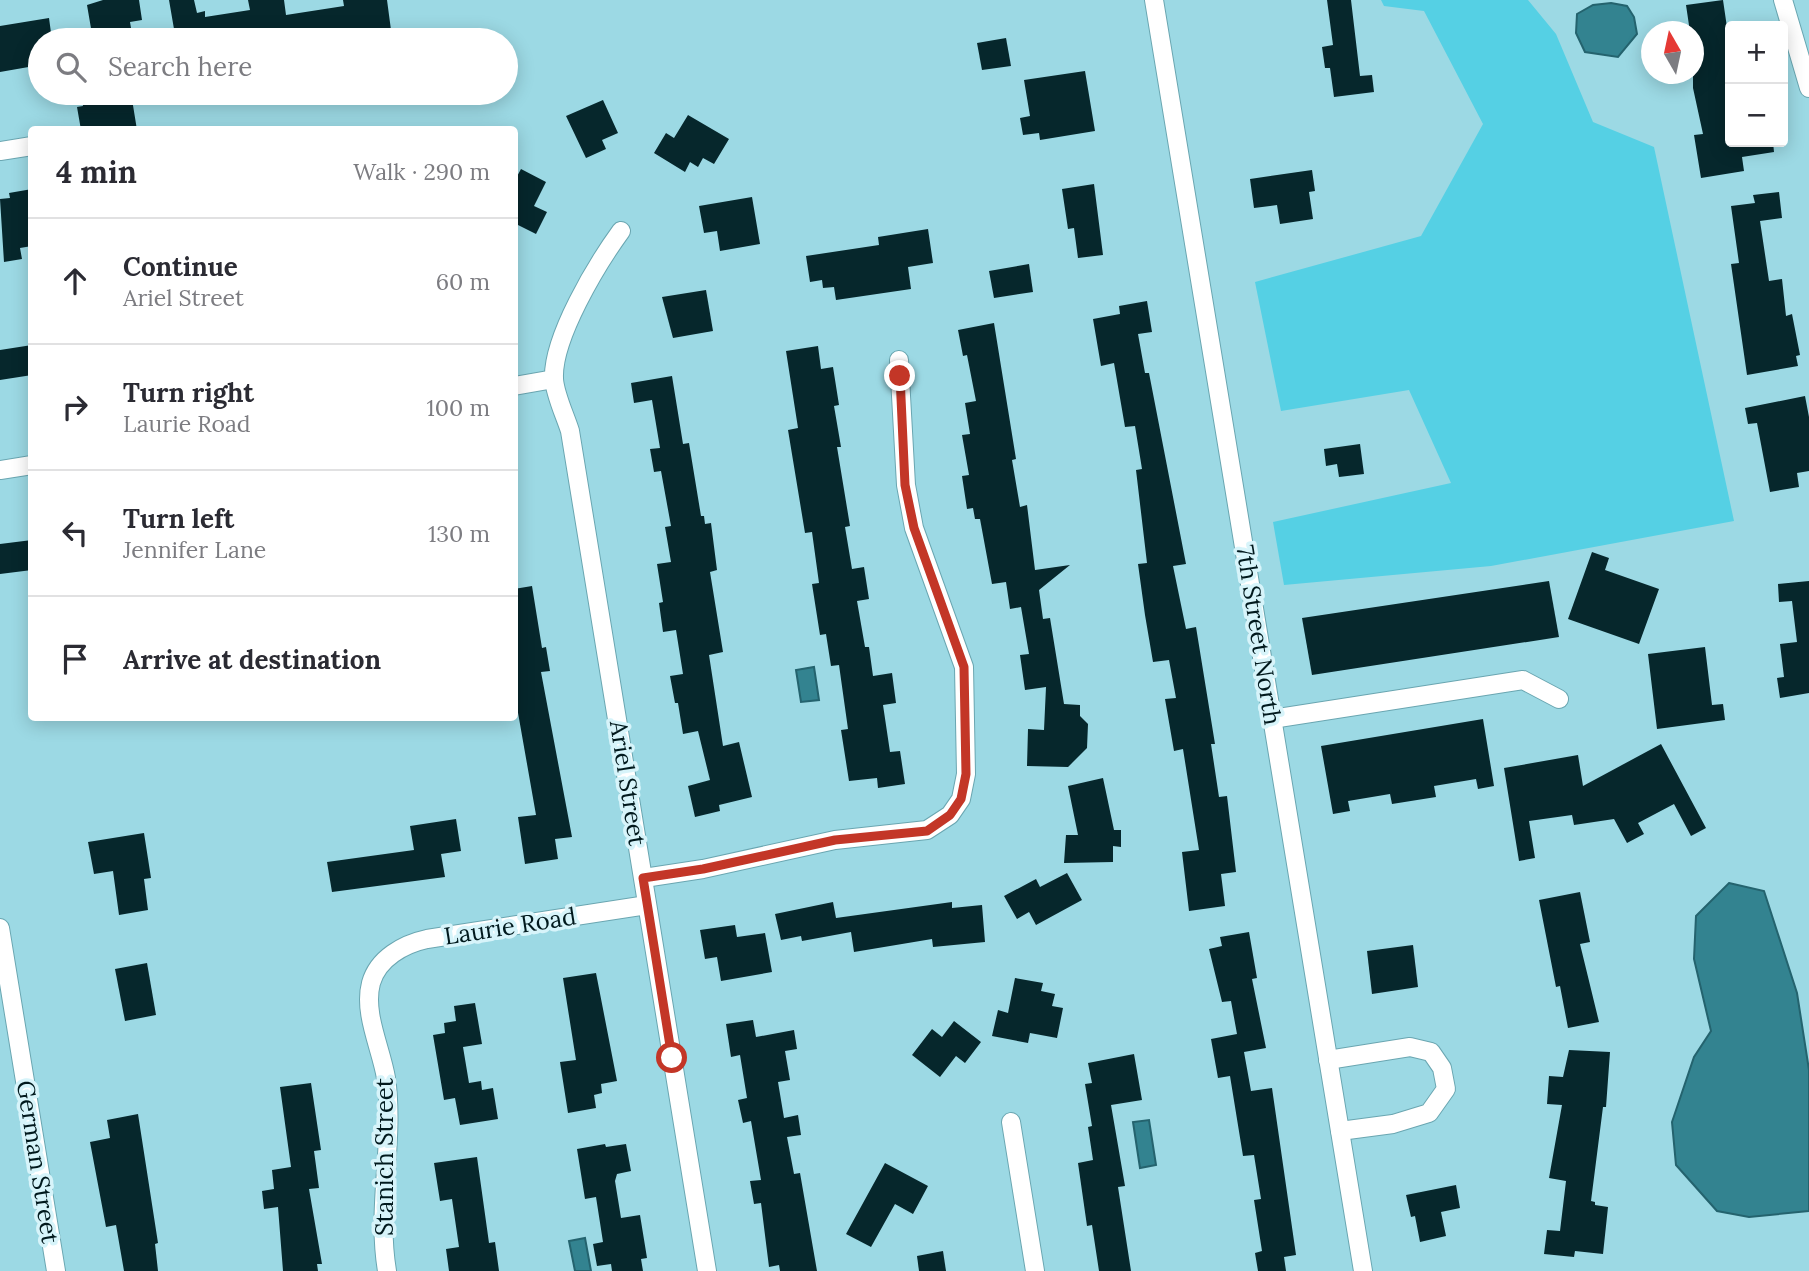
<!DOCTYPE html>
<html lang="en">
<head>
<meta charset="utf-8">
<style>
	body { margin:0; font-family:Lora,serif; background:#f2f2f3; color:#2b2b33 }
	.controls { position:absolute; right:21px; top:21px; display:grid; overflow:hidden; border-radius:7px; box-shadow:0 4px 18px #0003 }
	.controls button { width:63px; height:63px; display:grid; place-items:center; padding:0; border:0; border-bottom:2px solid #e1e1e2; background:#fff; color:#2b2b33; font:35px sans-serif }
	.compass { position:absolute; left:1641px; top:21px; width:63px; height:63px; border-radius:50%; background:#fff; box-shadow:0 4px 18px #0003; rotate:351deg }
	.stop { position:absolute; width:21px; height:21px; margin:-16px; border:5px solid #c33627; border-radius:50%; background:#fff }
	.stop.end { background:#c33627; border-color:#fff; box-shadow:0 2px 7px #0008 }
	.list { margin:0; padding:0; list-style:none }
	h2 { display:flex; justify-content:space-between; align-items:center; height:91px; margin:0; padding:0 28px; font-size:30px }
	h2 small { font-size:23px; font-weight:400; color:#7c7c81 }
	.list li { display:grid; grid-template-columns:46px 1fr auto; gap:21px; align-items:center; box-sizing:border-box; height:126px; padding:0 28px; border-top:2px solid #e1e1e2 }
	.list b { display:block; font-size:26px; white-space:nowrap }
	.list p { margin:0; font-size:23px; white-space:nowrap; color:#7c7c81 }
	.list em { font-size:23px; font-style:normal; color:#7c7c81 }
	.icon { flex:none; width:38px; height:38px; fill:none; stroke:currentColor; stroke-width:2; stroke-linecap:round; stroke-linejoin:round }
	.map { position:relative; flex:none; width:1809px; height:1271px; overflow:hidden }
	.search { position:absolute; background:#fff; box-shadow:0 4px 18px #0003; left:28px; top:28px; width:490px; height:77px; display:flex; align-items:center; gap:18px; box-sizing:border-box; padding:0 24px; border-radius:38px; color:#7c7c81; font-size:26px }
	.panel { position:absolute; background:#fff; box-shadow:0 4px 18px #0003; left:28px; top:126px; width:490px; height:595px; border-radius:7px }
	.map>svg:first-child { display:block }
	.green { fill:#55d0e4 }
	.water { fill:#338390; stroke:#24636e; stroke-width:2 }
	.building { fill:#06272c }
	.lines { fill:none; stroke-linecap:round; stroke-linejoin:round }
	.minor-casing { stroke:#6aa6b1; stroke-width:20 }
	.minor { stroke:#fff; stroke-width:18 }
	.route { stroke:#c33627; stroke-width:9 }
	.labels { text-anchor:middle; dominant-baseline:central; stroke-width:7; stroke-linejoin:round; paint-order:stroke }
	.street-label { font-size:24px; fill:#01191d; stroke:#d7f4fa }
</style>
</head>
<body>
<div class="map">
<svg width="1809" height="1271" viewBox="0 0 1809 1271">
	<rect width="100%" height="100%" fill="#9cd9e4"/>
	<path class="green" d="M1381,0h147l28,34 37,88 61,25 80,374 -243,45 -207,19 -11,-63 178,-39 -42,-93 -128,21 -26,-129 166,-46 62,-112 -59,-113 -40,-5z"/>
	<g class="water">
		<path d="M1611,3l16,3 7,11 3,17 -19,23 -33,-5 -9,-19 1,-19 16,-9z"/>
		<path d="M814,667l5,33 -18,2 -5,-32z"/>
		<path d="M1729,883l35,8 33,102 12,77v141l-60,6 -32,-6 -41,-46 -4,-43 22,-65 17,-26 -17,-72 2,-43z"/>
		<path d="M1149,1120l7,45 -16,3 -7,-46z"/>
		<path d="M585,1238l6,33h-16l-6,-30z"/>
	</g>
	<g class="building">
		<path d="M103,0h36l3,20 -12,2 3,18h-40l-6,-35z"/>
		<path d="M169,0h25l3,13 8,-2v6l45,-7 -2,-10h36l2,15 58,-9 -1,-6h44l4,30 -76,10h-130l-2,-12 -9,1z"/>
		<path d="M1327,0h24l9,76 12,-1 2,17 -40,5 -4,-29h-5l-3,-21 11,-2z"/>
		<path d="M1723,0l7,48 -5,1 5,31v62h43l1,10 -32,5 2,14 -43,7 -7,-43 9,-1 -10,-46v-56h-3l-4,-27z"/>
		<path d="M49,18l3,22h-12v25l-40,7v-46z"/>
		<path d="M1006,38l5,28 -29,4 -5,-27z"/>
		<path d="M1085,71l10,60 -55,9 -1,-7 -16,2 -3,-17 10,-2 -6,-36z"/>
		<path d="M81,93h50l6,37h-56l-4,-23 6,-1z"/>
		<path d="M603,100l15,33 -16,7 4,9 -20,9 -20,-42z"/>
		<path d="M688,115l41,24 -15,25 -11,-6 -5,9 -8,-5 -5,10 -31,-19 12,-20 8,5z"/>
		<path d="M521,169l25,13 -12,24 13,6 -11,22 -22,-11v-41z"/>
		<path d="M1312,170l3,21 -6,1 4,27 -33,5 -3,-19 -23,3 -4,-29z"/>
		<path d="M1094,184l9,71 -25,3 -4,-30 -6,1 -6,-40z"/>
		<path d="M32,189v57l-12,2 2,11 -18,3 -4,-63 10,-1 -1,-5z"/>
		<path d="M1779,192l3,26 -22,3 9,60 13,-2 4,37 6,-2 8,41 -4,1 2,10 -51,9 -16,-111 8,-1 -8,-57 24,-3 -2,-8z"/>
		<path d="M752,197l8,47 -40,7 -3,-20 -13,2 -5,-27z"/>
		<path d="M928,229l5,34 -25,4 3,22 -75,11 -2,-13 -11,1 -1,-8 -12,2 -4,-26 73,-11 -1,-8z"/>
		<path d="M1029,264l4,28 -39,6 -5,-27z"/>
		<path d="M706,290l7,41 -40,7 -11,-41z"/>
		<path d="M1147,301l5,31 -14,2 7,39h4l37,191 -13,2 13,63 10,-2 19,117h-4l8,53 8,-1 9,76 -15,2 4,32 -36,5 -7,-59 17,-2 -16,-101 -9,2 -9,-52 11,-1 -7,-38 -16,2 -8,-47 -7,-51 9,-1 -11,-93 6,-1 -7,-43 -10,1 -11,-64 -13,3 -8,-47 27,-5 -1,-8z"/>
		<path d="M994,323l22,136 -4,1 8,47 7,-2 8,65 35,-5 -31,25 4,29 7,-1 14,86 16,1v11l8,8 -1,24 -19,19 -41,-1 1,-37 16,1 2,-43 -21,3 -5,-35 9,-1 -8,-47 -11,2 -4,-27 -14,2 -12,-65h-5l-2,-11 -6,1 -5,-33 7,-1 -7,-40 8,-1 -5,-31 11,-2 -9,-46 -4,1 -5,-26z"/>
		<path d="M32,345v30l-32,5v-30z"/>
		<path d="M818,346l3,23 12,-2 6,38 -5,1 7,41h-4l13,79 -5,1 7,42 12,-2 5,32 -12,2 8,46h4l4,29 19,-3 4,30 -13,2 7,47 10,-1 5,33 -27,4 -1,-10 -28,3 -8,-51 7,-1 -9,-64 -8,1 -5,-32 -6,1 -8,-51 7,-1 -7,-51 -7,1 -17,-103 10,-2 -12,-77z"/>
		<path d="M672,376l11,68 6,-1 12,73h3l1,8 6,-1 6,47 -7,2 13,80 -14,3 14,91 16,-4 13,55 -33,8 1,6 -25,6 -7,-31 22,-6 -12,-49 -15,3 -5,-31h-3l-5,-27 13,-2 -7,-44 -13,2 -4,-29 4,-1 -6,-38 14,-2 -6,-35 6,-1 -10,-55 -7,1 -4,-23 10,-1 -8,-48 -18,3 -3,-20z"/>
		<path d="M1805,396l4,21v54l-12,2 2,14 -29,5 -13,-69 -9,1 -3,-16z"/>
		<path d="M1360,444l4,30 -25,3 -2,-13 -11,2 -2,-17z"/>
		<path d="M32,540v30l-32,4v-30z"/>
		<path d="M1592,552l17,6 -4,12 54,19 -20,55 -71,-25z"/>
		<path d="M1549,581l10,56 -247,38 -10,-57z"/>
		<path d="M1809,581v112l-29,5 -3,-20 7,-1 -4,-33 17,-2 -5,-41 -13,1 -1,-18z"/>
		<path d="M532,586l10,62 4,-1 4,24 -9,1 31,165 -17,2 3,20 -33,5 -7,-47 18,-2 -22,-125v-101z"/>
		<path d="M1705,647l7,58 11,-1 2,16 -68,9 -9,-75z"/>
		<path d="M1483,719l11,67 -16,3 -2,-10 -42,7 2,11 -44,7 -2,-10 -42,7 2,10 -17,3 -12,-68z"/>
		<path d="M1661,744l45,84 -15,8 -17,-32 -36,19 6,11 -17,9 -13,-24 -40,6 -2,-10 -43,6 6,37 -16,3 -15,-93 74,-13 5,31z"/>
		<path d="M1103,778l11,52h7v17l-8,-1v16l-49,1 2,-28h12l-10,-49z"/>
		<path d="M456,819l5,32 -20,3 4,23 -113,15 -5,-30 87,-12 -4,-24z"/>
		<path d="M144,833l7,45 -7,1 4,31 -29,5 -6,-44 -19,3 -6,-32z"/>
		<path d="M1067,873l15,27 -46,25 -7,-13 -12,7 -13,-23 32,-17 4,8z"/>
		<path d="M1580,892l10,50 -10,2 19,78 -31,6 -8,-42 -4,1 -17,-87z"/>
		<path d="M833,902l3,16 116,-16v6l30,-3 3,37 -52,5 -1,-8 -78,13 -3,-20 -49,9 -1,-5 -20,4 -6,-26z"/>
		<path d="M735,925l2,12 28,-4 7,39 -51,9 -4,-24 -12,2 -5,-29z"/>
		<path d="M1249,932l8,46 -5,1 14,69 -22,4 7,39 21,-3 24,167 -12,2 2,14h-28l-3,-18 7,-2 -8,-51 7,-1 -7,-44 -11,1 -13,-80 -12,2 -7,-39 26,-5 -6,-33 -9,1 -13,-53 13,-3 -2,-9z"/>
		<path d="M1413,945l5,42 -46,7 -5,-43z"/>
		<path d="M147,963l9,52 -31,6 -10,-52z"/>
		<path d="M596,973l21,108 -16,3 1,9 -8,2 2,13 -28,5 -8,-51 16,-2 -13,-82z"/>
		<path d="M1015,978l28,5 -2,8 14,3 -3,12 11,2 -6,30 -27,-5 -2,10 -36,-7 6,-26 10,3z"/>
		<path d="M475,1003l7,41 -19,3 6,36 12,-2 1,9 11,-2 5,31 -38,6 -5,-27 -11,2 -11,-65 12,-2 -1,-10 12,-2 -2,-15z"/>
		<path d="M753,1020l3,17 38,-7 3,19 -12,2 5,29 -12,2 6,36 14,-3 3,20 -14,2 7,37 6,-1 17,98h-37l-1,-6 -10,2 -8,-64 -7,1 -4,-23 11,-1 -10,-59 -8,2 -5,-23 9,-2 -7,-43 -9,2 -5,-33z"/>
		<path d="M954,1021l27,21 -16,21 -9,-7 -16,21 -28,-22 20,-26 10,8z"/>
		<path d="M1569,1050l41,2 -4,55h-3l-12,94 4,1v3l13,2 -5,47 -28,-3 -1,6 -30,-3 3,-24 13,1 6,-50 -17,-3 13,-73 -15,-1 2,-28 14,1z"/>
		<path d="M1134,1054l8,46 -31,5 14,81 -7,1 13,84h-32l-7,-46 -5,1 -9,-63 15,-3 -5,-33 4,-1 -7,-42 7,-1 -4,-20z"/>
		<path d="M311,1083l10,67 -7,1 5,37 -10,1 13,75h-5l1,7h-35l-5,-64 -14,2 -2,-18 12,-2 -2,-19 19,-3 -11,-80z"/>
		<path d="M138,1114l20,129 -3,1 3,27h-34l-8,-46 -10,2 -16,-85 20,-4 -3,-18z"/>
		<path d="M605,1144l1,3 20,-3 5,27 -14,3 -2,7 6,37 19,-3 7,43 -6,1 2,12h-31l-1,-7 -14,2 -4,-22 10,-2 -7,-45 -11,2 -8,-50z"/>
		<path d="M477,1157l12,86 6,-1 4,29h-50l-3,-22 13,-2 -7,-48 -12,2 -6,-38z"/>
		<path d="M885,1163l43,23 -15,28 -18,-10 -24,43 -25,-13z"/>
		<path d="M1456,1185l4,23 -19,4 5,24 -26,6 -5,-26 -4,1 -5,-22z"/>
		<path d="M943,1251l3,20h-27l-2,-15z"/>
	</g>
	<g class="lines">
		<defs>
			<g id="minor">
				<path d="M1154,0l209,1271"/>
				<path d="M1783,0l26,88"/>
				<path d="M0,151l32,-5"/>
				<path d="M621,231c-24,33 -69,107 -67,148 1,16 11,36 16,52l137,840"/>
				<path d="M514,386l40,-7"/>
				<path d="M0,470l32,-5"/>
				<path d="M1272,719l251,-39 36,19"/>
				<path d="M644,878l59,-9 132,-29 92,-10 23,-15 11,-16 5,-25 -2,-107 -50,-139 -8,-43 -7,-125"/>
				<path d="M0,928l56,343"/>
				<path d="M1328,1060l82,-13 21,5 11,16 4,21 -17,24 -36,11 -53,7"/>
				<path d="M1011,1122l24,149"/>
				<path d="M387,1271c-11,-65 8,-130 -1,-193 -5,-30 -23,-65 -15,-95 7,-25 33,-39 56,-44l220,-34"/>
			</g>
		</defs>
		<use href="#minor" class="minor-casing"/>
		<use href="#minor" class="minor"/>
	</g>
	<g class="lines">
		<path class="route" d="M672,1058l-29,-180 60,-9 132,-29 92,-9 23,-16 11,-16 5,-25 -2,-107 -50,-139 -9,-43 -5,-109"/>
	</g>
	<g class="labels">
		<g class="street-label">
			<text transform="translate(1259 635) rotate(81)">7th Street North</text>
			<text transform="translate(628 783) rotate(81)">Ariel Street</text>
			<text transform="translate(510 926) rotate(-9)">Laurie Road</text>
			<text transform="translate(384 1157) rotate(-90)">Stanich Street</text>
			<text transform="translate(38 1162) rotate(81)">German Street</text>
		</g>
	</g>
</svg>
<div class="controls">
<button>+</button>
<button>−</button>
</div>
<svg class="compass" viewBox="-18 -18 36 36"><path d="M0-13l5 13h-10z" fill="#e53935"/><path d="M0 13l5-13h-10z" fill="#7c7c81"/></svg>
<div class="stop" style="left:672px;top:1058px"></div>
<div class="stop end" style="left:900px;top:376px"></div>
<div class="search"><svg class="icon" aria-label="search" viewBox="0 0 24 24"><circle cx="10" cy="10" r="6"/><path d="M15 15l6 6"/></svg>Search here</div>
<section class="panel">
<h2>4 min<small>Walk · 290 m</small></h2>
<ul class="list">
<li><svg class="icon" aria-label="ahead" viewBox="0 0 24 24"><path d="M12 20V5M6 11l6-6 6 6"/></svg><div><b>Continue</b><p>Ariel Street</p></div><em>60 m</em></li>
<li><svg class="icon" aria-label="right" viewBox="0 0 24 24"><path d="M7 20v-9h11M14 6l5 5-5 5"/></svg><div><b>Turn right</b><p>Laurie Road</p></div><em>100 m</em></li>
<li><svg class="icon" aria-label="left" viewBox="0 0 24 24"><path d="M17 20v-9H6M10 6l-5 5 5 5"/></svg><div><b>Turn left</b><p>Jennifer Lane</p></div><em>130 m</em></li>
<li><svg class="icon" aria-label="arrive" viewBox="0 0 24 24"><path d="M6 21V4h12l-3 4 3 4H6"/></svg><div><b>Arrive at destination</b></div></li>
</ul>
</section>
</div>
</body>
</html>
